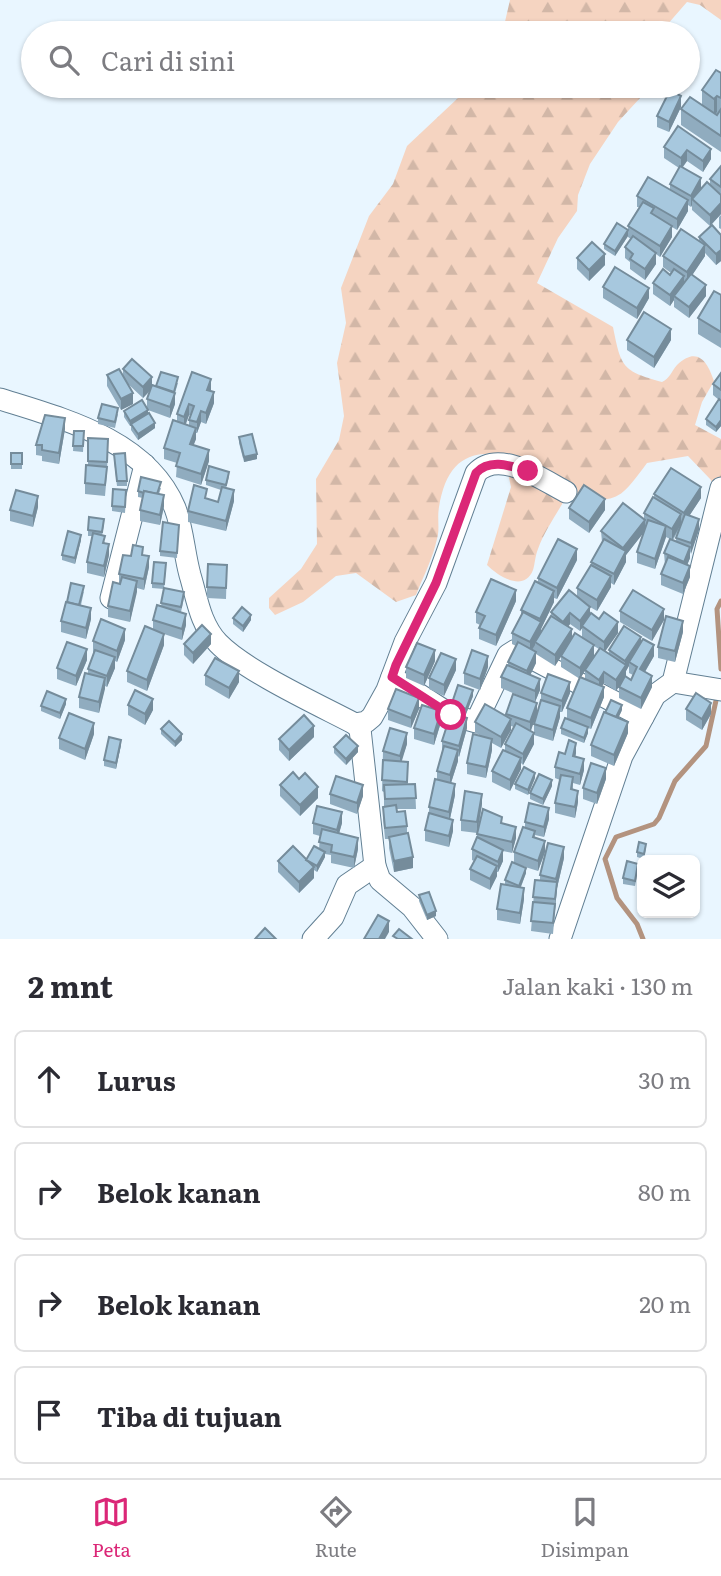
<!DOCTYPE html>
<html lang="id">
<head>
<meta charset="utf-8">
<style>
	body { margin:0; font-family:Literata,serif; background:#f7f7f7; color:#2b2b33 }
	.controls { position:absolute; right:21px; bottom:21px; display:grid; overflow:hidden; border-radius:10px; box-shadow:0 2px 5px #0004 }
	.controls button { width:63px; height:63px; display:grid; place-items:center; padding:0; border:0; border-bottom:2px solid #e1e1e2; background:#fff; color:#2b2b33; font:35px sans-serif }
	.stop { position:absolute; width:21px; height:21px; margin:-16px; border:5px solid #db2777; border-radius:50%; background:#fff }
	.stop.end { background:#db2777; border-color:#fff; box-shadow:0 2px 7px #0008 }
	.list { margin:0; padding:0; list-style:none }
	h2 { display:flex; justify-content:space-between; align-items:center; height:91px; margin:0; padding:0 28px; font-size:30px }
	h2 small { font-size:23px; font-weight:400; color:#7c7c81 }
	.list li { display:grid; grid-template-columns:46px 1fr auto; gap:21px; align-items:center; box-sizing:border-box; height:98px; margin:0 14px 14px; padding:0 14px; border:2px solid #e1e1e2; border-radius:10px }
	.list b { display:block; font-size:26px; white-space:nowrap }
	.list em { font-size:23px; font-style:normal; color:#7c7c81 }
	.icon { flex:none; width:38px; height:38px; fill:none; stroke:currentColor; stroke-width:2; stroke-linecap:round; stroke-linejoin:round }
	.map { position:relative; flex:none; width:721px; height:939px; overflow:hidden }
	.search { position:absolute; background:#fff; box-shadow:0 2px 5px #0004; left:21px; right:21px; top:21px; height:77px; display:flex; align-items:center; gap:18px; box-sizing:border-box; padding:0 24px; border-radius:38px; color:#7c7c81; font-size:26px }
	.sheet { height:539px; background:#fff }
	nav { display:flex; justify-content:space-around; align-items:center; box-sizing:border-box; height:98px; border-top:2px solid #e1e1e2; background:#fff; font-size:19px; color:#7c7c81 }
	nav a { display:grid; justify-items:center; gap:4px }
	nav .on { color:#db2777 }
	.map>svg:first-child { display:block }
	.forest { fill:url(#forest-firs) }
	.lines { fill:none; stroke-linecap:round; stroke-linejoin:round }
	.stream { stroke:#b3937f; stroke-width:5 }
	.minor-casing { stroke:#617f93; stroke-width:23 }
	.minor { stroke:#fff; stroke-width:21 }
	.wall { fill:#90acbf; fill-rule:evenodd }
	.shaded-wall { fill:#758c9b }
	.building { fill:#a7c8de; stroke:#758c9b; stroke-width:2 }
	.route { stroke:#db2777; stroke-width:9 }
</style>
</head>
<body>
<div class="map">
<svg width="721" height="939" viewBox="0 0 721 939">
	<defs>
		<pattern id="forest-firs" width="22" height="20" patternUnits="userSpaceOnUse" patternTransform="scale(1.75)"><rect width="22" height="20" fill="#f5d4c1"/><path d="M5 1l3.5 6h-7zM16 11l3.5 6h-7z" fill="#d2b7a7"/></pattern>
	</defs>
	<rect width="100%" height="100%" fill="#e9f6ff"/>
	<g class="forest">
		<path d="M510,0h211v20l-21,-15 -13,-3 -27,31h-161l5,-7z"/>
		<path d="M465,86h186l-33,36 -28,42 -12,31 -1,16 -19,27 -21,45 76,44c8,40 9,44 49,55 8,-4 9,-10 15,-17 21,-20 31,-2 37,16l-12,21 -7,23 26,14v81l-10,-40 -23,-24 -41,7c-32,44 -30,36 -82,36 -9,16 -21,33 -27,50 -3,7 -3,15 -5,21 -9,23 -35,6 -46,-5l24,-78 -7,-32c-40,-6 -58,11 -65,52 -2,11 1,22 -2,32 -4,19 -14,38 -21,56l-20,7 -40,-29 -20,3 -33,26 -28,13 -6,-7v-10l32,-29 16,-25 -1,-65 23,-39 5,-24 -7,-53 9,-40 -5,-35 28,-72 24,-32 14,-38 51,-48z"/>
	</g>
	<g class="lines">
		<g class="stream">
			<path d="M721,601l-4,8 4,60"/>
			<path d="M643,939l-6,-15 -20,-26 -12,-39 11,-22 38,-13 5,-6 16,-37 31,-35 11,-50"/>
		</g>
		<defs>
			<g id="minor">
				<path d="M0,399c64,20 147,41 175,109 8,21 9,45 15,67 7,23 10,49 28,68 27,28 101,62 137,81l5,5 15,137 5,14 32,27 25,32"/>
				<path d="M111,598l34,-133"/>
				<path d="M392,677l59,38 25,7 32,-67 8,-5 127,67"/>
				<path d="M673,682l48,8"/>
				<path d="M355,724l11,-2 6,-5 15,-27 18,-48 31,-59 40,-110c23,-25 67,7 90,19"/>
				<path d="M313,939l20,-22 14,-32 28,-19"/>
				<path d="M560,939l62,-183 33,-61 18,-13 48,-194"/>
			</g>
		</defs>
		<use href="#minor" class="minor-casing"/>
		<use href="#minor" class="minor"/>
	</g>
	<g class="wall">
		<path d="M721,73v79l-40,-27v-16l21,-4v-15z"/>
		<path d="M681,107l-12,25 -12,-5v-11z"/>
		<path d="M678,126l33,33 -8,13 -16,-11 -4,6 18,22 9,-4v-6l11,-13v48l-11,12 -18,-16v-5l-1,2 -3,-2v6l-11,19 -5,-3v10l-12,20 -4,-3v10l-11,16 -15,-11v-7l-5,-4v-11l6,-8 -3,-2v-11l11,-19h-2v-11l33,-6v-6l9,-16 -15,-10v-11z"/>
		<path d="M721,215v14l-2,-1v-11z"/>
		<path d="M721,235v26l-5,4 -11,-12v3l-13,19 14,21 -17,22 -15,-11v-7l-4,6 -17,-12v-11l17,-8 1,-2 -8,-6v-11l36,-14v-5z"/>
		<path d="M628,236l-13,20 -11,-7v-5z"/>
		<path d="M577,258l28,7 -16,16 -12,-12z"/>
		<path d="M603,287l46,11 -12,21 -34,-21z"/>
		<path d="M721,295v53l-23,-14v-16z"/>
		<path d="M627,340h44l-17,28 -27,-18z"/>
		<path d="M123,369l33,17 22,-3 -3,10v11l-5,14 -22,-8v3l7,15 -17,12 -7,-10v-4h-1l-6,-9v-6l23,-2v-10l3,-8 -7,7 -15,-14 5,20 -12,6 -14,-24v-11l16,1z"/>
		<path d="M192,372l19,18 3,13 -8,21 -5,-2 -4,11h-1v6l-3,6 16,16 -8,24 -25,-8 1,-14 -13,-4v-11l13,-27v-7zM189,415l2,1 -2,4v6l-3,-2z"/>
		<path d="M721,373v53l-5,6 -10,-7v-6l13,-19 -6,-5v-11z"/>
		<path d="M118,414l-3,14 -17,-4v-6z"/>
		<path d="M65,429l-6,35 -17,-3v-5l-6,-1v-10z"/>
		<path d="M74,431h10l-1,21 -10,-1z"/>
		<path d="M239,437l18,22 -13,3 -5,-19z"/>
		<path d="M88,438l20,1 -1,34 -2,23 -20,-2v-11l3,-18z"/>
		<rect x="11" y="453" width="11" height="16"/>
		<path d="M114,460l13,21v5h-10z"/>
		<path d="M229,477l-3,11 8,13 -8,30 -38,-9v-11l19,-12 11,3 3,-12 -15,-5v-5z"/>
		<path d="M161,488l-2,6 5,12 -4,19 -20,-4v-11l3,-12 -5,-1v-6z"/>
		<path d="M654,494l47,4 -12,18 10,14 -9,24v4l-3,7 3,12 -7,17 -22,-9v-11l4,-9 -1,-12 6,-14 -4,-2 -11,32 -18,-6v-11l6,-19 -17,22v7l-12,23 -3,-2v4l-14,24 -7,-4v8l28,18 -13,18 4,2v-3l32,-7 13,13 -9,16 7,15 -11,22 -22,-11v-11l2,-4 -5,8 -12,-8 -2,3 2,11 -13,32 -3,-1v5l-4,10 -23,-9v-6l6,-10v-10l13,-29 -19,-12v-11l-6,10 -19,-12v9l-6,12 10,15 -5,12 -4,29 3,2v-9l7,-23v-8h29l-8,19h-2v5l-7,24 -19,-6v9l-11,21 -2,-2v6l-11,22 -18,-9v-11l13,-21v-6l9,-17 -3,-1v4l-10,18 -9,-5v7l-6,28 -19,-4v-11l15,-26 -7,-5v-10l31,-6v-2l28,-12 -33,-14v-11l7,-12v-3l8,-16 -4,-2v-11l9,-18v-5l17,-27v-5l39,-18 -20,39 -3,-1v4l-13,27v3l10,-16v-4l26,-15v-9l14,-23v-3l11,-20 -1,-11 43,-12v-6l10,-16zM681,526l-5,12v3l-3,-1zM570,624l10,7 2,-3v9l-10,2 -4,-12zM594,646l5,3 -14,21v9l-4,-2 13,-21zM629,665v8l4,2 -2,5 -6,-3 1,-6z"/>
		<path d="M126,496l-1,17 -13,-2v-5z"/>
		<path d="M38,507l-5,20 -23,-6v-11z"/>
		<path d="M569,508l36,2 -16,23 -20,-14z"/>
		<path d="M104,525l-2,10 7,20 -5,22 -17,-4v-11l5,-26h-4v-6z"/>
		<path d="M179,525l-2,33 -17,-2v-5z"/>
		<path d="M81,540l-6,24 -13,-4v-5z"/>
		<path d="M143,555l6,12 -5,23 -7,-2 -7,34 -22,-5v-11l11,-22v-10l12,-18z"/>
		<path d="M227,565l-1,34 -19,-1v-11z"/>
		<path d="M166,569l-2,20 20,9 -3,14 5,13 -4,15 -18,-6v11l-17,46 -20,-9v-11l26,-42v-9l8,-14 3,-17 -12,-1v-5z"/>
		<path d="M84,591l-3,14 10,14 -5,20 -25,-7v-11z"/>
		<path d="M516,601l-20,45 -17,-7v-11l1,-3 -4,-2v-11z"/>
		<path d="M620,611l44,9 -12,21 -32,-19z"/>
		<path d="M233,618l18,2 -8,12 -10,-8z"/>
		<path d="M683,632l-8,30 -17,-4v-11z"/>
		<path d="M125,640l-8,22 -2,-1v7l-8,19 -2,-1 -6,27 -20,-5v-11l9,-23v-5l6,-16 -1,-1v-11z"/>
		<path d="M184,644h27l-18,20 -9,-9z"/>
		<path d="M87,660l-11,26 -19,-7v-11z"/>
		<path d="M435,661l-11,25 -18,-8v-11z"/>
		<path d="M488,667l-8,23 -16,-6v-11z"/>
		<path d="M456,670l-12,26 -15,-7v-11z"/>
		<path d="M205,675l34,7 -10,17 -24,-14z"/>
		<path d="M473,696l-7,18 -14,-5v-6z"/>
		<path d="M66,704l-6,15 -19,-8v-5z"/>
		<path d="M128,705l25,5 -8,15 -17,-10z"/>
		<path d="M388,709h31l-8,19 -23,-8z"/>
		<path d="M686,709l25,5 -9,16 -16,-10z"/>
		<path d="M622,710l-4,8 10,15 -14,33 -23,-10v-11z"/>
		<path d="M441,722l-7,23 -20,-6v-11z"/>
		<path d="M467,728l-8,29 -1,-1v5l-7,22 4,12 -5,24 3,12 -4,16 -24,-6v-11l4,-16v-7l8,-27v-9l5,-19v-11z"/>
		<path d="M161,729l21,11 -7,7 -14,-13z"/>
		<path d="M94,734l-9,26 -26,-11v-11z"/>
		<path d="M314,737l-25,24 -10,-11v-11z"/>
		<path d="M407,744l-6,17 7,23h7l1,25h-20l1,3 10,14v7l6,35 -19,4 -5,-24v-9h-4l-2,-22v-10l1,-1v-14l-2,-1 1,-40z"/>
		<path d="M121,745l-5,24 -12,-3v-6z"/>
		<path d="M334,747l24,5 -12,13 -12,-12z"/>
		<path d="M576,753l-1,4 9,13 -4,15 -7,-2v6l5,13 -3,16 -20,-5v-10l5,-23 -5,-2v-11l10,-13z"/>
		<path d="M535,778l-7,17 -13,-6v-5z"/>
		<path d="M606,779l-9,25 -14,-5v-11z"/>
		<path d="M280,785l38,13 -18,18 -20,-20z"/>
		<path d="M552,786l-9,19 -13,-6v-6z"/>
		<path d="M330,794l33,2 -6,18 -27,-10z"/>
		<path d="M482,804l-4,28 24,-8 14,14 -4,15 -9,-2v10l-5,11h-1v4l-7,14 -20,-10v-11l4,-8 -2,-1v-11l5,-12v-4l-16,-2v-11z"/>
		<path d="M549,819l-5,18 -9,-2v2l10,15 -7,19 -22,-7 10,9 -5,14 3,12 -4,25 -23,-4v-11l8,-24v-5l9,-17v-11l11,-24v-6z"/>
		<path d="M313,823h29l-3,10 19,16 -4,19 -23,-5v-8l-6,-1v3l-8,15 -3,-2v8l-15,15 -21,-21v-11l28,-1 13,-11 1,-13 -7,-2z"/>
		<path d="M646,849l-2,10 -7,-2v-5z"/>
		<path d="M564,858l-7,30 -4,46 -22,-3 4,-51 5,1v-6z"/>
		<path d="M638,869l-3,17 -12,-2v-6z"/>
		<path d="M419,895l17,21 -9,4 -8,-19z"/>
	</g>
	<g class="shaded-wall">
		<path d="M681,96v11l-12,25v-10z"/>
		<path d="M717,96v16l-3,3v-16z"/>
		<path d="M711,149v10l-8,13v-11z"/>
		<path d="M687,150v11l-6,8v-11z"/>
		<path d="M701,178v11l-9,10v6l-1,2v-11z"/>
		<path d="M688,200v11l-11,19v-11z"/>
		<path d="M721,203v11l-11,12v-11z"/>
		<path d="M672,226v11l-12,20v-11z"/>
		<path d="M628,230v6l-13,20v-5z"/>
		<path d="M705,245v11l-18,27v-11z"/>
		<path d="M721,250v11l-5,4v-11z"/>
		<path d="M656,253v11l-11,16v-11z"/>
		<path d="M605,254v11l-16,16v-11z"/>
		<path d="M684,276v11l-10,9v4l-4,6v-11z"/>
		<path d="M706,285v11l-17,22v-11z"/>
		<path d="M649,288v10l-12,21v-11z"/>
		<path d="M671,329v11l-17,28v-11z"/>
		<path d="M152,377v11l-9,10v-11z"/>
		<path d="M211,379v11l-4,11v-11z"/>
		<path d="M214,392v11l-8,21v-11z"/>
		<path d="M133,393v11l-12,6v-11z"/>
		<path d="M175,393v11l-5,14v-11z"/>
		<path d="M189,404v11l-5,13v-11z"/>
		<path d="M148,410v6l-18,10v-5z"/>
		<path d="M201,411v11l-4,11v-11z"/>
		<path d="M65,418v11l-6,35v-11z"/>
		<path d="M721,420v6l-5,6v-5z"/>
		<path d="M155,423v5l-17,12v-6z"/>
		<path d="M196,428v11l-6,16v-11z"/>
		<path d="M209,450v11l-8,24v-11z"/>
		<path d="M257,454v5l-13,3v-5z"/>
		<path d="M701,487v11l-17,26v-11z"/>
		<path d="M234,490v11l-8,30v-10z"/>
		<path d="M164,495v11l-4,19v-10z"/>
		<path d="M38,496v11l-5,20v-11z"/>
		<path d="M605,499v11l-16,23v-11z"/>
		<path d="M681,514v10l-9,16v-11z"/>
		<path d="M699,519v11l-8,24v-11z"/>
		<path d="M645,520v11l-19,24v7l-12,23v-11l9,-18v-8z"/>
		<path d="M666,526v11l-11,32v-10z"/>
		<path d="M81,535v5l-6,24v-6z"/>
		<path d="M109,544v11l-5,22v-11z"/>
		<path d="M690,547v11l-6,15v-11z"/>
		<path d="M577,549v11l-20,39v-11z"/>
		<path d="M149,556v11l-5,23v-11z"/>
		<path d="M690,566v11l-7,17v-11z"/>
		<path d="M611,576v11l-14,24v-11z"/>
		<path d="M137,581v11l-7,30v-11z"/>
		<path d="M516,590v11l-20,45v-11z"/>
		<path d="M554,591v11l-13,27v4l-6,9v3l-5,8v-11l10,-19v-4z"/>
		<path d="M590,607v11l-10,13v-10z"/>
		<path d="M91,608v11l-5,20v-11z"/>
		<path d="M664,609v11l-12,21v-11z"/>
		<path d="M570,613v11l-7,9v-11z"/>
		<path d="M186,614v11l-4,15v-11z"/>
		<path d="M251,615v5l-8,12v-6z"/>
		<path d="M683,621v11l-8,30v-11z"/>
		<path d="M618,622v11l-14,20v-11z"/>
		<path d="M125,629v11l-8,22v-11z"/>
		<path d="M572,629v11l-17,26v-11z"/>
		<path d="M164,634v11l-17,46v-11z"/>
		<path d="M211,634v10l-18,20v-11z"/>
		<path d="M641,637v11l-12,14v4l-3,5v5l-10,15v-11l9,-14v-5z"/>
		<path d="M594,645v11l-14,23v-11z"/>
		<path d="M654,645v11l-14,24v-11z"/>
		<path d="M87,649v11l-11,26v-10z"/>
		<path d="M435,650v11l-11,25v-11z"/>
		<path d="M536,652v11l-9,19v-11z"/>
		<path d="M488,656v11l-8,23v-11z"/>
		<path d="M115,657v11l-8,19v-11z"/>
		<path d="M456,659v11l-12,26v-11z"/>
		<path d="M239,671v11l-10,17v-11z"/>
		<path d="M604,672v11l-5,8v-11z"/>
		<path d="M652,676v11l-11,22v-11z"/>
		<path d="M105,678v11l-6,24v-11z"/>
		<path d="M540,679v11l-5,12v-11z"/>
		<path d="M570,682v11l-8,19v-11z"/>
		<path d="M604,687v10l-13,32v-11z"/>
		<path d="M473,690v6l-7,18v-5z"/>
		<path d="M419,698v11l-8,19v-10z"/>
		<path d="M66,699v5l-6,15v-6z"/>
		<path d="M153,699v11l-8,15v-11z"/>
		<path d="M537,703v11l-7,19v-11z"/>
		<path d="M711,703v11l-9,16v-11z"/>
		<path d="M622,705v5l-7,15v-6z"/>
		<path d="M560,706v11l-7,24v-11z"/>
		<path d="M441,711v11l-7,23v-11z"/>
		<path d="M467,718v10l-8,29v-11z"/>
		<path d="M511,719v11l-10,18v-11z"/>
		<path d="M628,722v11l-14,33v-11z"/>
		<path d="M94,723v11l-9,26v-11z"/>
		<path d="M314,726v11l-25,24v-11z"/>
		<path d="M588,727v6l-4,10v-5z"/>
		<path d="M407,733v11l-7,23v-11z"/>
		<path d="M534,733v11l-11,21v-11z"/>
		<path d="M182,734v6l-7,7v-5z"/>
		<path d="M492,739v11l-6,28v-11z"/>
		<path d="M121,740v5l-5,24v-6z"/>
		<path d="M576,743v10l-3,14v-11z"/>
		<path d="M358,746v6l-12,13v-6z"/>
		<path d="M458,750v11l-8,25v-11z"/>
		<path d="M521,758v11l-11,22v-11z"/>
		<path d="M584,759v11l-4,15v-11z"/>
		<path d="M606,768v11l-9,25v-11z"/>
		<path d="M535,773v5l-7,17v-5z"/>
		<path d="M552,780v6l-9,19v-6z"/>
		<path d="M455,784v11l-6,28v-11z"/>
		<path d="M363,785v11l-6,18v-11z"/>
		<path d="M318,787v11l-18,18v-11z"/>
		<path d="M578,791v11l-3,16v-11z"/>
		<path d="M482,794v10l-5,29v-11z"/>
		<path d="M549,808v11l-5,18v-10z"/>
		<path d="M342,812v11l-5,18v-11z"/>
		<path d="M453,820v11l-4,16v-11z"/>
		<path d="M516,827v11l-4,15v-11z"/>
		<path d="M358,838v11l-4,19v-11z"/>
		<path d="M545,841v11l-7,19v-10z"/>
		<path d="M564,847v11l-7,30 -2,22 1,-31z"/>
		<path d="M503,850v11l-5,11v-10z"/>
		<path d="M325,852v5l-8,15v-6z"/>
		<path d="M413,857v11l-19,4v-11z"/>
		<path d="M497,866v10l-7,14v-11z"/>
		<path d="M314,867v11l-15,15v-11z"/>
		<path d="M526,868v5l-7,18v-5z"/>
		<path d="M524,888v11l-4,25v-11z"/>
		<path d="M436,911v5l-9,4v-5z"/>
		<path d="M389,921v11l-4,7h-6z"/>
	</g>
	<g class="building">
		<path d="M716,70l5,3v25l-4,-2 -3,3 -12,-9z"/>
		<path d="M670,90l11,6 -12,26 -12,-6z"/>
		<path d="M690,97l27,18 4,-6v27l-40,-27z"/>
		<path d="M678,126l33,23 -8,12 -16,-11 -6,8 -17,-11z"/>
		<path d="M680,166l21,12 -10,18 -21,-12z"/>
		<path d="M721,166v21l-11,-8z"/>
		<path d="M648,177l40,23 -11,19 -40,-23z"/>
		<path d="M707,182l14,13v8l-11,12 -18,-16z"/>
		<path d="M643,202l11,6 -3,5 21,13 -12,20 -32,-20z"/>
		<path d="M617,223l11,7 -13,21 -11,-7z"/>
		<path d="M712,225l9,10v15l-5,4 -17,-17z"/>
		<path d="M681,229l24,16 -18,27 -24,-16z"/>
		<path d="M633,236l23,17 -11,16 -15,-10 3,-5 -8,-7z"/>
		<path d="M592,242l13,12 -16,16 -12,-12z"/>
		<path d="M615,267l34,21 -12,20 -34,-21z"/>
		<path d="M663,269l7,6 4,-6 10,7 -14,19 -17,-12z"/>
		<path d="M691,274l15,11 -17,22 -15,-11z"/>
		<path d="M714,291l7,4v37l-23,-14z"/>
		<path d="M644,312l27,17 -17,28 -27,-17z"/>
		<path d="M132,359l20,18 -9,10 -20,-18z"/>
		<path d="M119,369l14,24 -12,6 -14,-24z"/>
		<path d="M161,372l17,5 -4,15 -18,-6z"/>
		<path d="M192,372l19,7 -4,11 7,2 -8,21 -5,-2 -4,11 -8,-2 5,-14 -5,-2 -5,13 -7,-3z"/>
		<path d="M721,373v17l-8,-6z"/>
		<path d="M152,385l23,8 -5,14 -23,-8z"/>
		<path d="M719,399l2,2v19l-5,7 -10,-8z"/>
		<path d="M142,400l6,10 -18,11 -6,-10z"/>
		<path d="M102,404l16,4 -3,14 -17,-4z"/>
		<path d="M149,413l6,10 -17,11 -7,-10z"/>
		<path d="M45,415l20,3 -6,35 -17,-3v-5h-6z"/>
		<path d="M173,420l23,8 -6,16 19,6 -8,24 -25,-8 4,-13 -16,-5z"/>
		<path d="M74,431h10l-1,15h-10z"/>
		<path d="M252,434l5,20 -13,3 -5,-20z"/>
		<path d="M88,438l20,1 -1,23 -19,-1z"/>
		<rect x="11" y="453" width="11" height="11"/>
		<path d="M125,453l2,28h-10l-3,-27z"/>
		<path d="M86,465l21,2 -2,18 -20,-2z"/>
		<path d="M209,466l20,6 -3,13 -20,-5z"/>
		<path d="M671,468l30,19 -17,26 -30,-19z"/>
		<path d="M141,477l20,5 -4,12 -13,-3v2l-6,-2z"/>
		<path d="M194,485l13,4 -2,9 13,4 4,-15 12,3 -8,31 -38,-10z"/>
		<path d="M584,485l21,14 -16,23 -20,-14z"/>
		<path d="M113,489l13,1 -1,17 -13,-1z"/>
		<path d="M16,490l22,6 -5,20 -23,-6z"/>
		<path d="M144,491l20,4 -4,20 -20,-5z"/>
		<path d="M653,497l28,17 -9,15 -28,-16z"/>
		<path d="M623,503l22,17 -22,28 -22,-17z"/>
		<path d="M685,514l14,5 -8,24 -15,-5z"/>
		<path d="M89,517l15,2 -2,13 -14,-2z"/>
		<path d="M648,520l18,6 -11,33 -18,-7z"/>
		<path d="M163,522l16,3 -2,28 -17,-2z"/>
		<path d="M68,531l13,4 -6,23 -13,-3z"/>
		<path d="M93,533l12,3 -2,7 6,1 -5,22 -17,-4z"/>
		<path d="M558,539l19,10 -20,39 -19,-10z"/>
		<path d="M604,539l22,12 -12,23 -23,-12z"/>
		<path d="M670,539l20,8 -6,15 -20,-9z"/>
		<path d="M133,545l10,2 -1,8 7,1 -5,23 -25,-5 4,-19 8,1z"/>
		<path d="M668,557l22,9 -7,17 -22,-9z"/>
		<path d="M154,562l12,1 -2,21 -12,-1z"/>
		<path d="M208,564l19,1 -1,23 -19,-1z"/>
		<path d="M591,565l20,11 -14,24 -20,-12z"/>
		<path d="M122,577l15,4 -7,30 -22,-5 5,-24 7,2z"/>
		<path d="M491,579l25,11 -20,45 -17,-7 6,-12 -9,-4z"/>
		<path d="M535,581l19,10 -14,28 -19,-9z"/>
		<path d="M71,583l13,3 -5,19 -12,-3z"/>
		<path d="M164,588l20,4 -3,15 -20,-4z"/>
		<path d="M569,590l21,17 -10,14 -10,-8 -7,9 -12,-10z"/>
		<path d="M633,590l31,19 -12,21 -32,-19z"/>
		<path d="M66,602l25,6 -5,20 -25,-7z"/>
		<path d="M157,605l29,9 -4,15 -29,-9z"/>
		<path d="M242,607l9,8 -8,11 -10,-8z"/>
		<path d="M523,612l18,10 -11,20 -18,-9z"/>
		<path d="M604,612l14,10 -14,20 -22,-16 9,-13 8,6z"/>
		<path d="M551,616l21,13 -17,26 -20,-13z"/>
		<path d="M666,616l17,5 -8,30 -17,-4z"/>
		<path d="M101,619l24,10 -8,22 -24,-10z"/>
		<path d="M202,625l9,9 -18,19 -9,-9z"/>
		<path d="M145,626l19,8 -17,46 -20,-9z"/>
		<path d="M624,626l17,11 -16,24 -16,-11z"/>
		<path d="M575,633l19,12 -14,23 -19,-12z"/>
		<path d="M643,639l11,6 -14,24 12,7 -11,22 -22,-11 6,-11 6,4 6,-13 -8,-5z"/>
		<path d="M67,642l20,7 -11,27 -19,-8z"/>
		<path d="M518,642l18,10 -9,19 -19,-9z"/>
		<path d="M417,643l18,7 -11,25 -18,-8z"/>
		<path d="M600,648l26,17 -10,15 -12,-8 -5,8 -14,-10z"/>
		<path d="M95,650l20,7 -8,19 -19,-7z"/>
		<path d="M472,650l16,6 -8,23 -16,-6z"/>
		<path d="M441,653l15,6 -12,26 -15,-7z"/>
		<path d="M215,658l24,13 -10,17 -24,-13z"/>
		<path d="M507,665l33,14 -5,12 -34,-14z"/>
		<path d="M85,673l20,5 -6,24 -20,-5z"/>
		<path d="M548,674l22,8 -8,19 -21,-8z"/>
		<path d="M580,677l24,10 -13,31 -24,-10z"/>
		<path d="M458,685l15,5 -7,19 -14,-6z"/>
		<path d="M396,689l23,9 -8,20 -23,-9z"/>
		<path d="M135,690l18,9 -8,15 -17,-9z"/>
		<path d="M47,691l19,8 -6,14 -19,-7z"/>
		<path d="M696,693l15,10 -9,16 -16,-10z"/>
		<path d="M513,694l24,9 -7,19 -24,-8z"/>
		<path d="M541,700l19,6 -7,24 -19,-6z"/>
		<path d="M611,700l11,5 -6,12 -11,-4z"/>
		<path d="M485,704l26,15 -10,18 -26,-15z"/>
		<path d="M422,705l19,6 -7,23 -20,-6z"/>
		<path d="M604,712l24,10 -14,33 -23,-10z"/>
		<path d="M69,713l25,10 -9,26 -26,-11z"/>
		<path d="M451,713l16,5 -8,28 -17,-5z"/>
		<path d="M304,715l10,11 -25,24 -10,-11z"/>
		<path d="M565,718l23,9 -4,11 -23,-10z"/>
		<path d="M169,721l13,13 -7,8 -14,-13z"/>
		<path d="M516,723l18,10 -11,21 -18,-10z"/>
		<path d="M390,728l17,5 -7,23 -17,-5z"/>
		<path d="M473,734l19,5 -6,28 -19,-4z"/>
		<path d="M346,735l12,11 -12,13 -12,-12z"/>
		<path d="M109,737l12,3 -5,23 -12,-3z"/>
		<path d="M569,740l7,3 -3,13 11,3 -4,15 -25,-7 4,-15 6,2z"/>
		<path d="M444,746l14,4 -8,25 -13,-4z"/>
		<path d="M503,750l18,8 -11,22 -18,-9z"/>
		<path d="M383,760l25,2 -1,20 -25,-2z"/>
		<path d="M591,763l15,5 -9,25 -14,-5z"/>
		<path d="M524,767l11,6 -7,17 -13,-6z"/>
		<path d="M293,772l6,7 6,-6 13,14 -18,18 -20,-20z"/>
		<path d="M539,774l13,6 -9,19 -13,-6z"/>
		<path d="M561,775l12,2 -2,12 7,2 -3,16 -20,-4z"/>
		<path d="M336,776l27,9 -6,18 -27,-9z"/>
		<path d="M435,779l20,5 -6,28 -20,-5z"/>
		<path d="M415,784l1,14 -31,1 -1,-14z"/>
		<path d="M465,791l17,3 -5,28 -16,-2z"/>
		<path d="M529,803l20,5 -5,19 -19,-5z"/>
		<path d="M396,805l1,7 8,-1 2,15 -22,2 -2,-21z"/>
		<path d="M317,806l25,6 -5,18 -24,-7z"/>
		<path d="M483,809l19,8 -1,6 15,4 -4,15 -35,-8z"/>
		<path d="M429,813l24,7 -4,16 -24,-6z"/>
		<path d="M523,827l12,4 -2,6 12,4 -7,20 -24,-9z"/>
		<path d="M322,829l36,9 -4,19 -23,-5 1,-7 -13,-3z"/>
		<path d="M408,833l5,24 -19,4 -5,-24z"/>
		<path d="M477,837l26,13 -5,12 -26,-13z"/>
		<path d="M639,842l7,2 -2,10 -7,-2z"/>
		<path d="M548,843l16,4 -8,32 -16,-4z"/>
		<path d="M293,846l21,21 -15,15 -21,-21z"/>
		<path d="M314,846l11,6 -8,14 -11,-6z"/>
		<path d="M477,856l20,10 -7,13 -20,-10z"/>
		<path d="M627,861l11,3 -3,17 -12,-3z"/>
		<path d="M512,862l14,6 -7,18 -14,-6z"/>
		<path d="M535,880l22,2 -2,17 -22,-2z"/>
		<path d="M501,884l23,4 -4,25 -23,-4z"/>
		<path d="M429,892l7,19 -9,4 -8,-20z"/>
		<path d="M533,902l22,2 -2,19 -22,-2z"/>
		<path d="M378,915l11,6 -10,18h-15z"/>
		<path d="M265,928l11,11h-21z"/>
		<path d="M399,929l13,10h-14l-5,-3z"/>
	</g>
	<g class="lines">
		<path class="route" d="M451,715l-59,-38 4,-12 40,-82 40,-110c14,-15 35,-7 52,-2"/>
	</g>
</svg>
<div class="controls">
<button><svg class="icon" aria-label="layers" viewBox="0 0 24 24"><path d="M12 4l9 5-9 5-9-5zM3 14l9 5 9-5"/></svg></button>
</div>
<div class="stop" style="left:451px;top:715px"></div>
<div class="stop end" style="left:528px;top:471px"></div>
<div class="search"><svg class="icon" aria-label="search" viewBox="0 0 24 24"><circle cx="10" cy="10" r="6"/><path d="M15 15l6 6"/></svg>Cari di sini</div>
</div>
<section class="sheet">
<h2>2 mnt<small>Jalan kaki · 130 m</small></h2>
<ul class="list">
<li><svg class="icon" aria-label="ahead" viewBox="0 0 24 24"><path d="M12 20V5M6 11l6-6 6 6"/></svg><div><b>Lurus</b></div><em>30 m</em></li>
<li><svg class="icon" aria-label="right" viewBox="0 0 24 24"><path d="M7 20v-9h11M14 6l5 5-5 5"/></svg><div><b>Belok kanan</b></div><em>80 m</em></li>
<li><svg class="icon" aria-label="right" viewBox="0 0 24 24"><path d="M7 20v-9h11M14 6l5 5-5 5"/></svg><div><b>Belok kanan</b></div><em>20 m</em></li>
<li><svg class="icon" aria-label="arrive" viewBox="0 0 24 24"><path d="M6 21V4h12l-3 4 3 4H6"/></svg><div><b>Tiba di tujuan</b></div></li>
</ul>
</section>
<nav>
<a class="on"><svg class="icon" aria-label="map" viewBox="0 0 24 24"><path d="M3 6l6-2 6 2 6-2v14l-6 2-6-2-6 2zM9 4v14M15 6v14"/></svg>Peta</a>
<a><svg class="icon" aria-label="directions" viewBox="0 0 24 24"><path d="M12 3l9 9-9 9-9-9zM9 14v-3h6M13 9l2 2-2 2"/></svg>Rute</a>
<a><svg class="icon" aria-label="saved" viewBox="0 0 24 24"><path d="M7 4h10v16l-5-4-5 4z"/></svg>Disimpan</a>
</nav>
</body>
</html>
